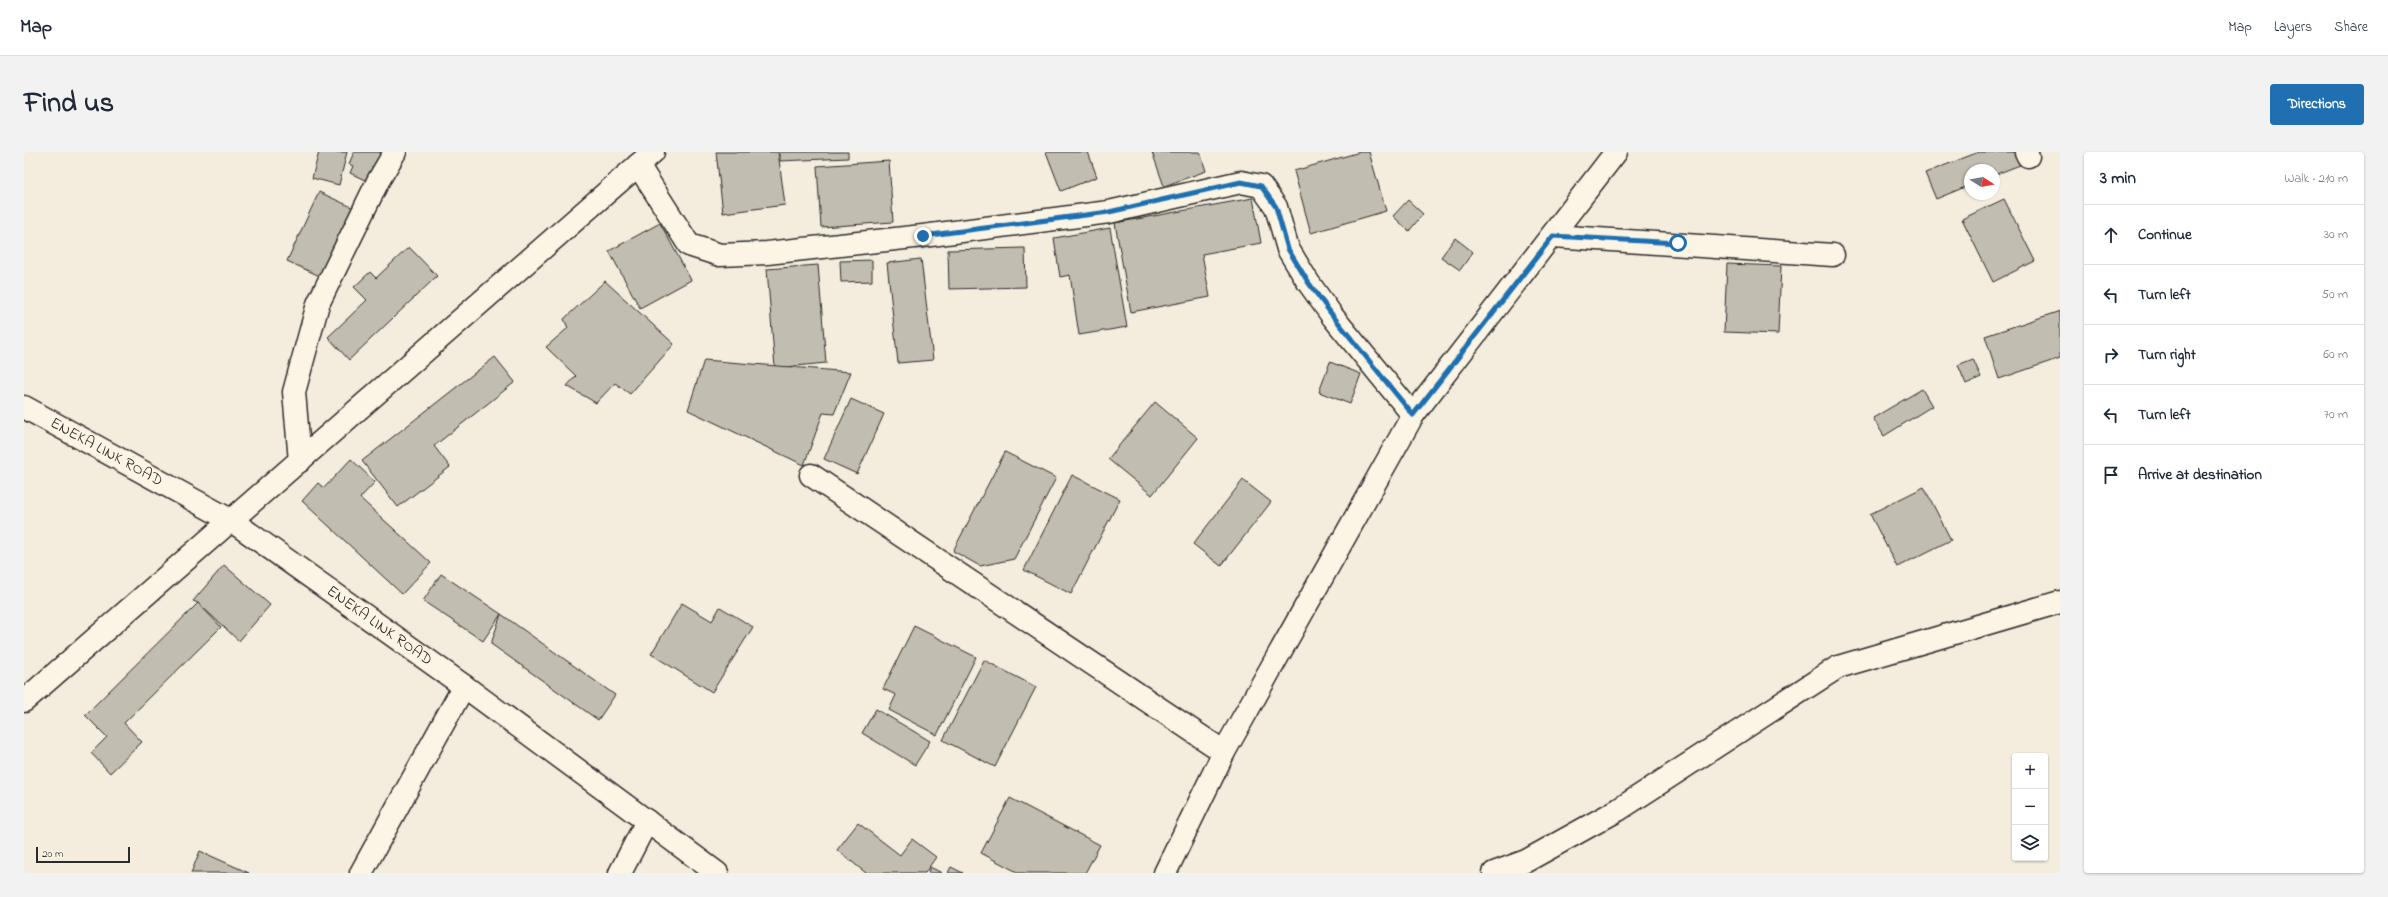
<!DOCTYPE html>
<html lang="en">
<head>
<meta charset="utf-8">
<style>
	body { margin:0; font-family:"Indie Flower",sans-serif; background:#f2f2f3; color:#1f2937 }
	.controls { position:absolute; right:12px; bottom:12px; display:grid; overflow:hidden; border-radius:4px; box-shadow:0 1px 3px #0004 }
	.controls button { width:36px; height:36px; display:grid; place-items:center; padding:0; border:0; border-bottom:1px solid #e0e1e3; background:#fff; color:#1f2937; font:20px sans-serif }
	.compass { position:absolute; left:1940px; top:12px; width:36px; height:36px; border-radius:50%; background:#fff; box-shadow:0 1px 3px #0004; rotate:101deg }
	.scale { position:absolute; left:12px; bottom:10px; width:94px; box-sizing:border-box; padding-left:4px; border:2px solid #2b2b2b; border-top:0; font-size:11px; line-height:14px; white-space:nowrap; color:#2b2b2b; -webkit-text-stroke:3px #fcf5e5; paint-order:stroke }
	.stop { position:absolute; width:12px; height:12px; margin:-9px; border:3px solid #1f6fb2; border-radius:50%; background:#fff }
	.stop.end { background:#1f6fb2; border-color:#fff; box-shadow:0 1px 4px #0008 }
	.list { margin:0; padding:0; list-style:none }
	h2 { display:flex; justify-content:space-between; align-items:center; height:52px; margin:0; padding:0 16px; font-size:17px }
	h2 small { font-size:13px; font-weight:400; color:#747a83 }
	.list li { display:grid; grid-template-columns:26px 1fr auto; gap:12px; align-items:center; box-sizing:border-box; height:60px; padding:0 16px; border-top:1px solid #e0e1e3 }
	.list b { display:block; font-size:15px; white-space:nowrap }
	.list em { font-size:13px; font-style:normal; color:#747a83 }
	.icon { flex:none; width:22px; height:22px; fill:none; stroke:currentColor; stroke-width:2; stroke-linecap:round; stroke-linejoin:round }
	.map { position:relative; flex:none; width:2036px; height:721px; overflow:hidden; border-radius:4px }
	header { display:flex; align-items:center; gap:24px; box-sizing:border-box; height:56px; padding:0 20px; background:#fff; border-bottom:1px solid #e0e1e3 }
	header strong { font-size:19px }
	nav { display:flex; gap:22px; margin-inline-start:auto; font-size:14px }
	.intro { display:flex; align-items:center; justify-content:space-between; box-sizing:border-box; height:96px; padding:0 24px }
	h1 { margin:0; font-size:28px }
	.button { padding:10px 18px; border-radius:4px; background:#1f6fb2; color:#fff; font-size:14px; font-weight:700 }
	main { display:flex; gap:24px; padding:0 24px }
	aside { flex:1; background:#fff; border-radius:4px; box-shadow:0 1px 3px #0004 }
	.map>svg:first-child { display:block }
	.building { fill:#c2bdb1; stroke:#2b2b2b }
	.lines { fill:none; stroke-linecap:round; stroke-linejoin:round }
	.minor-casing { stroke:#2b2b2b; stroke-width:25 }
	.minor { stroke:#fcf5e5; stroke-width:22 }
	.route { stroke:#1f6fb2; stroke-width:5 }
	.labels { text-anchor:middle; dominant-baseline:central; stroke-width:3.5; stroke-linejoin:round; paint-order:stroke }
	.street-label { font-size:16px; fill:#2b2b2b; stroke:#fcf5e5 }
</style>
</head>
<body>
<header>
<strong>Map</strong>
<nav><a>Map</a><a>Layers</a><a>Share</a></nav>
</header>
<div class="intro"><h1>Find us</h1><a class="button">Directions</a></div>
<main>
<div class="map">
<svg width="2036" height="721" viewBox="0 0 2036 721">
	<rect width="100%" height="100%" fill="#f4edde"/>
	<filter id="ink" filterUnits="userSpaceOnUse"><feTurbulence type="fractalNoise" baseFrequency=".025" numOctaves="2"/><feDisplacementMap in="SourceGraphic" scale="8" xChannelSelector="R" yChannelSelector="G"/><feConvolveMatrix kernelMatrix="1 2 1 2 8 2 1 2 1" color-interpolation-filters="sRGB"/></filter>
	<g filter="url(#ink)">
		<g class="building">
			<path d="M295,0h28l-8,33 -27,-7z"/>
			<path d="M330,0h29l-14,30 -19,-9 3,-7 -4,-2z"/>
			<path d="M692,0h62l7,53 -62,8z"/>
			<path d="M756,0h68v6l-68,3z"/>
			<path d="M1022,0h42l9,25 -36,14z"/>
			<path d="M1128,0h48l6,19 -42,15z"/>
			<path d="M1336,0h9l17,59 -75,22 -17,-62z"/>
			<path d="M1955,0h36l5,13 -26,10v-5h-24v15l-34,14 -11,-26z"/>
			<path d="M865,9l4,61 -72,5 -4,-61z"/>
			<path d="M295,40l37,17 -32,69 -37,-17z"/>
			<path d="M1229,46l8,45 -59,11 8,43 -79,15 -16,-89z"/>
			<path d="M1980,47l31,62 -42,21 -31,-63z"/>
			<path d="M1384,48l15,14 -14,17 -16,-15z"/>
			<path d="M636,71l31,57 -51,28 -31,-57z"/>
			<path d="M1086,76l17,99 -48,8 -9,-60 -10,2 -6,-39z"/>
			<path d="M1431,86l18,14 -13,18 -19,-13z"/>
			<path d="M385,95l28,29 -88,84 -21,-23 39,-37 -13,-13 16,-15 6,6z"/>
			<path d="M1001,96l1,39 -77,2 -1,-39z"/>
			<path d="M897,107l12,101 -35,3 -11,-100z"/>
			<path d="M848,108v21l-31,1 -1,-21z"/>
			<path d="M1703,112l54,2 -3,68 -54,-2z"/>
			<path d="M794,113l8,98 -51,5 -8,-99z"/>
			<path d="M581,129l69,63 -44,50 -15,-11 -19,20 -29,-17 9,-10 -30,-29 22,-19 -4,-9z"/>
			<path d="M2036,159v47l-61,21 -14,-43z"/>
			<path d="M471,205l20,25 -81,64 16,21 -52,40 -36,-46z"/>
			<path d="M1949,207l8,18 -15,7 -8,-19z"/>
			<path d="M680,208l147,12 -17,42 -11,-1 -19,52 -116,-55z"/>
			<path d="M1306,210l31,12 -11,30 -31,-12z"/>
			<path d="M1898,237l10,17 -48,30 -11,-18z"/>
			<path d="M827,247l33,15 -27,60 -33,-15z"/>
			<path d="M1131,250l43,36 -46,57 -44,-36z"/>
			<path d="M981,300l51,26 -42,81 -34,7 -27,-15z"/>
			<path d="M327,307l24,23 -15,16 71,65 -29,31 -100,-93 16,-18 6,5z"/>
			<path d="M1048,323l48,24 -49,95 -47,-24z"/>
			<path d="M1219,328l28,22 -50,64 -28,-22z"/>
			<path d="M1900,335l27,53 -54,27 -27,-53z"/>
			<path d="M200,413l46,40 -31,36 -41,-38 -5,-2z"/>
			<path d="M417,422l60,40 -18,27 -60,-40z"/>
			<path d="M174,451l23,24 -97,96 18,19 -32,31 -19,-20 16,-16 -22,-22z"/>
			<path d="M658,451l30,18 8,-14 33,20 -41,65 -61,-38z"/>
			<path d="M477,462l114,81 -17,25 -107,-76z"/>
			<path d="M890,474l62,31 -39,78 -48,-25 7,-15 -13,-6z"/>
			<path d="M960,508l52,27 -41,80 -52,-27z"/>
			<path d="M852,557l54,32 -15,24 -53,-32z"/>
			<path d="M986,646l90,47 -15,28h-66l-38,-20z"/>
			<path d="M834,671l42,32 12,-16 24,18 -11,16h-59l-29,-23z"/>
			<path d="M176,699l49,22h-58z"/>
			<path d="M906,715l12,6h-14z"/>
			<path d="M927,715l12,6h-15z"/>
		</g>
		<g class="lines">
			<defs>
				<g id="minor">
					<path d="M2002,0l2,4"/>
					<path d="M614,13l51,80 31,10 47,-2 156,-17 186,-24 132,-30 20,4 15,21 12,42 20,33 25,35 80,98"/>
					<path d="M1529,84l280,19"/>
					<path id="s1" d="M0,255l208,114 232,165 253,187"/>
					<path d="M276,309l-6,-69 24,-88 60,-123 17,-29"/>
					<path d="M787,323l413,277"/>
					<path d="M0,549l629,-549"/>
					<path d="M337,721l103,-187"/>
					<path d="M596,721l27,-52"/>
					<path d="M1141,721l59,-121 189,-337 203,-263"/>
					<path d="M1470,721l32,-12 92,-51 220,-143 222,-65"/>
				</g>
			</defs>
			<use href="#minor" class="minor-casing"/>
			<use href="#minor" class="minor"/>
		</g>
	</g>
	<g class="lines" filter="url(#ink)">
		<path class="route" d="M899,84l186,-24 132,-30 20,4 15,21 12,42 20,33 25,34 80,99 140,-179 125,7"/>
	</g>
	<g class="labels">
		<g class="street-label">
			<text stroke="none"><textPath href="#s1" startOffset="94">ENEKA LINK ROAD</textPath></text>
			<text stroke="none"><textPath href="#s1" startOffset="418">ENEKA LINK ROAD</textPath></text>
		</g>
	</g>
</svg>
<div class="controls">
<button>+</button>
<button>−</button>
<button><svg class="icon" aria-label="layers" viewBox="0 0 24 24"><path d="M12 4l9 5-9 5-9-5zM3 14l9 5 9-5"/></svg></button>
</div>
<svg class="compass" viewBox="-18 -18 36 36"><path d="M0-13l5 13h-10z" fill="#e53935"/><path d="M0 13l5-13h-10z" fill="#747a83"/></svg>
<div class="scale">20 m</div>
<div class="stop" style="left:1654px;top:91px"></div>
<div class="stop end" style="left:899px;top:84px"></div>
</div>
<aside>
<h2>3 min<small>Walk · 210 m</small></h2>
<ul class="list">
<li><svg class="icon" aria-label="ahead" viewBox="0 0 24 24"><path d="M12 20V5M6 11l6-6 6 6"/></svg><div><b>Continue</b></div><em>30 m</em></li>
<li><svg class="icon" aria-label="left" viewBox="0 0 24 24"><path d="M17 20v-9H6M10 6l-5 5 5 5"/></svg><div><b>Turn left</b></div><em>50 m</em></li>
<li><svg class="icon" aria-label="right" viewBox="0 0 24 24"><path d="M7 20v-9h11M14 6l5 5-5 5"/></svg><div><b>Turn right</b></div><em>60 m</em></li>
<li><svg class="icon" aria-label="left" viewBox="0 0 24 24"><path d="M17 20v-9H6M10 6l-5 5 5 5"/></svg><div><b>Turn left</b></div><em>70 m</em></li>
<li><svg class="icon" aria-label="arrive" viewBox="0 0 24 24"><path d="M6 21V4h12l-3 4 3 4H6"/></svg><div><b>Arrive at destination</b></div></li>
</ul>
</aside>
</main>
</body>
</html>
